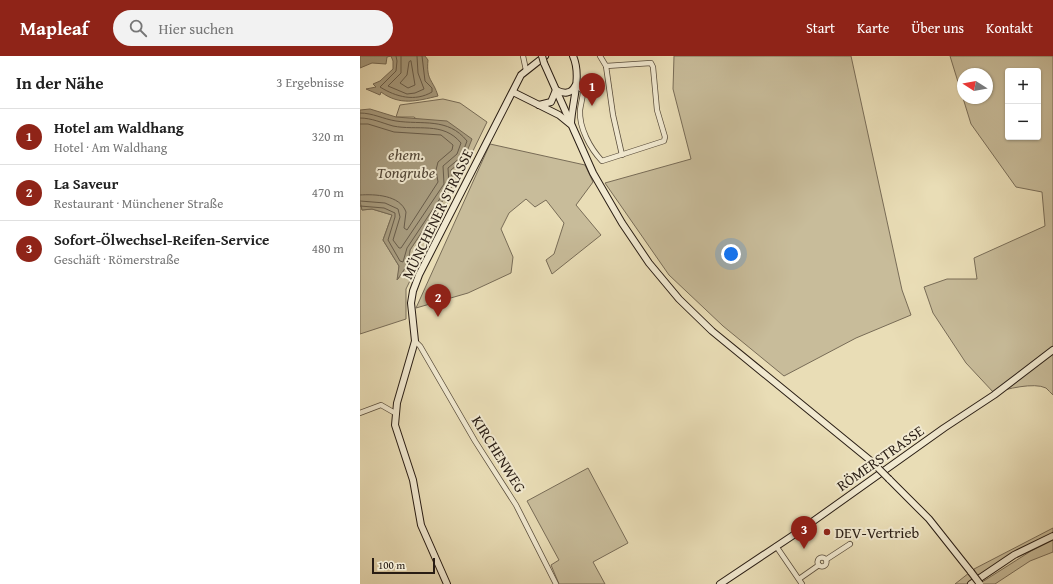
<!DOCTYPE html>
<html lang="de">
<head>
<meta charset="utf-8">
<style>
	body { margin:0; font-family:"Gentium Book Plus",serif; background:#f2f2f2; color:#222 }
	.controls { position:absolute; right:12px; top:12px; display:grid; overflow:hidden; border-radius:4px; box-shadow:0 1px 3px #0004 }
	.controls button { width:36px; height:36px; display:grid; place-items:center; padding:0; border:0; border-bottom:1px solid #e0e0e0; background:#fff; color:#222; font:20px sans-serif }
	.compass { position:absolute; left:597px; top:12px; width:36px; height:36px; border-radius:50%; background:#fff; box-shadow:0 1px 3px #0004; rotate:281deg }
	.scale { position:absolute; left:12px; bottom:10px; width:63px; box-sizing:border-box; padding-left:4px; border:2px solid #291d14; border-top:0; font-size:11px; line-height:14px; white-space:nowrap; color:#291d14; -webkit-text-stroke:3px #f1e9d0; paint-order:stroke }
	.you { position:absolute; left:371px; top:198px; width:14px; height:14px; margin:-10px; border:3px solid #fff; border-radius:50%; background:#1a73e8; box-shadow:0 0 0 6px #1a73e833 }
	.badge { display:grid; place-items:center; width:26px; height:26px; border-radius:50%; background:#8f2418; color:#fff; font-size:13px; font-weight:700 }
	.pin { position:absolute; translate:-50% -33px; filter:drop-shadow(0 1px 2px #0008) }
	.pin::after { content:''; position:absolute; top:21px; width:14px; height:12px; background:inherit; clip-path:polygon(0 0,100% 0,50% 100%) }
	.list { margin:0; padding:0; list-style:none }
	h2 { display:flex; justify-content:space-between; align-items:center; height:52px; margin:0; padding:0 16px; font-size:17px }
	h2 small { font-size:13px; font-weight:400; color:#767676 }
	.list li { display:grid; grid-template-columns:26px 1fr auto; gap:12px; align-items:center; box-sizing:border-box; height:56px; padding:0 16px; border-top:1px solid #e0e0e0 }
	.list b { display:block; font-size:15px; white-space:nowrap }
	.list p { margin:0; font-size:13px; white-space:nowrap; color:#767676 }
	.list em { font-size:13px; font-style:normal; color:#767676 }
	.icon { flex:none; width:22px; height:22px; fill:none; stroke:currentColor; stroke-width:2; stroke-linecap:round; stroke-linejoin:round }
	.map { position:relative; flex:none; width:693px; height:528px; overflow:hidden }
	header { display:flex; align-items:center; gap:24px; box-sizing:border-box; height:56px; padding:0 20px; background:#8f2418; color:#fff }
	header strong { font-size:19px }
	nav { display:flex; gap:22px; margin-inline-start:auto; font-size:14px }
	.search { width:280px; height:36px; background:#f2f2f2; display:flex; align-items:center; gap:10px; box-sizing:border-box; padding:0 14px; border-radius:22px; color:#767676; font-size:15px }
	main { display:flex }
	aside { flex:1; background:#fff }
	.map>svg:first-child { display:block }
	.green { fill:#c8bc9a; stroke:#786c57; fill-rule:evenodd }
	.water { fill:#a89c7f; stroke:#756954 }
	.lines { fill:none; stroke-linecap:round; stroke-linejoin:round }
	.shore { stroke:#685c4a; stroke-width:1 }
	.street-casing { stroke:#594d3c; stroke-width:6 }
	.secondary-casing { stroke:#291d14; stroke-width:8 }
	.street { stroke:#f1e9d0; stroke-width:4.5 }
	.secondary { stroke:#f1e9d0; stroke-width:6 }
	.secondary-bridge-casing { stroke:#291d14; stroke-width:8; stroke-linecap:butt }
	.secondary-bridge { stroke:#f1e9d0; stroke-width:6 }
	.poi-dot { fill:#8f2418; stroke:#f1e9d0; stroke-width:1.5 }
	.labels { text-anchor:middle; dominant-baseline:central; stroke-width:4; stroke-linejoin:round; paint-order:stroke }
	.street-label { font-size:15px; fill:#291d14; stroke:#f1e9d0 }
	.poi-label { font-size:15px; fill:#291d14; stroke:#f1e9d0; text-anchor:start }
	.water-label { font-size:16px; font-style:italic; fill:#554939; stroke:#f1e9d0 }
</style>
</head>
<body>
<header>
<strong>Mapleaf</strong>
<div class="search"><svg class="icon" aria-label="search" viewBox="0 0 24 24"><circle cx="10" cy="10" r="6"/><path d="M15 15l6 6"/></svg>Hier suchen</div>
<nav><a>Start</a><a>Karte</a><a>Über uns</a><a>Kontakt</a></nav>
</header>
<main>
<aside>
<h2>In der Nähe<small>3 Ergebnisse</small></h2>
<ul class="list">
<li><span class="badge">1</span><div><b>Hotel am Waldhang</b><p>Hotel · Am Waldhang</p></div><em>320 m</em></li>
<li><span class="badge">2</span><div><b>La Saveur</b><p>Restaurant · Münchener Straße</p></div><em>470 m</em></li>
<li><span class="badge">3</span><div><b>Sofort-Ölwechsel-Reifen-Service</b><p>Geschäft · Römerstraße</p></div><em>480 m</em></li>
</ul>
</aside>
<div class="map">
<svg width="693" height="528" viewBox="0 0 693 528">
	<rect width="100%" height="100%" fill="#e9ddb6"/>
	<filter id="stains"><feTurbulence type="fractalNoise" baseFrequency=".005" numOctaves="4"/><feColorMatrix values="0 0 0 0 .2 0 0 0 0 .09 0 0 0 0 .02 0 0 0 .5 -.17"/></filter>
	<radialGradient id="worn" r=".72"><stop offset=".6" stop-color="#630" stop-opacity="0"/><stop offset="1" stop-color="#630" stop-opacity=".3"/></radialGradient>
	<g class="green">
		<path d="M314,0h177l51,234 9,25 -55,23 -72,38 -61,-50 -54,-51 -64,-92 86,-24 -18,-70z"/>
		<path d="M590,0h103v339c-2,-2 -5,-5 -7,-7 -12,-6 -40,1 -52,5l-28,-30 -33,-50 -9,-26 23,-8h30l-3,-21 71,-32 -3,-34 -26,-5 -45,-63zM648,15h30v66h-30zM603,18h24v24h-24z"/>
		<path d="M83,43l17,4 27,19 -81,167v30l-46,15v-133l2,9 10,-1 20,6 -9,25 16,26 -1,13 10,-15 2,-14 43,-65 -2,-15 13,-11 -50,-42h-18l4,-12z"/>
		<path d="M130,88l95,21 8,17 -17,23 25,30 -49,39 -6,-14 8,-6 10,-31 -18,-23 -11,7 -9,-8 -17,14 -8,16 12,28 -2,16 -43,20 -52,15z"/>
		<path d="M228,412l40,75 -35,19 12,22h-46l-8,-19 8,-5 -32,-59z"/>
		<path d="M693,472v5l-41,21 -44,30h-13l19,-15z"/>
		<path d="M693,484v12l-23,9 -35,23h-16l52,-33z"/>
	</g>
	<g class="water">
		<path d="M0,0h65l3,4c-2,21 5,19 10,36 -21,5 -38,10 -57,-4l-1,3 -14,-6 10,-2 -3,-3 7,-3 13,-12v-8l-2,-5 -4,1 -1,7 -14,-1 -12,5z"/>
		<path d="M10,53l26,8 51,4 25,18 -8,20 -13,11 2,15 -43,65 -2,14 -11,16 2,-14 -16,-26 9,-25 -20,-6 -10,1 -2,-9v-91z"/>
	</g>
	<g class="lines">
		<g class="shore">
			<path d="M36,0l1,5 -1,10 -16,16c16,10 35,15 52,5v-4l-7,-7 -3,-25"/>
			<path d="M41,0v17l-13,13 19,8 8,-1 9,-4 -6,-16 -1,-17"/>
			<path d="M51,5l4,24 -7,3 -8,-5 7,-8 2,-13z"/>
			<path d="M0,57c13,0 23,6 36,8 26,4 52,-4 71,20l-6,16 -13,11 1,17 -42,63 -4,14 -3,-1 -12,-21 7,-23v-4l-11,-5 -24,-2"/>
			<path d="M0,62c12,0 22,5 33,8 24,5 50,-5 68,17l-4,11 -14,12 1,18 -43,64h-2l-6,-8 7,-23 -2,-8 -13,-6 -25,-2"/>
			<path d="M0,68h8l26,8 47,3 12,10 -1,5 -14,12 -2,8 2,12 -31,48 -3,-2 2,-16c-6,-17 -31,-18 -46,-17"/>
		</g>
		<defs>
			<g id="street">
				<path d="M163,0l3,14"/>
				<path d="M240,0l6,10 7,49 9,40"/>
				<path d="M216,29l7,6c0,6 -2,12 -3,19 -1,18 10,38 22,51l62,-20 1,-4 -8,-27 -4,-43 -2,-4 -45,3"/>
				<path d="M55,285l5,5 55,95 41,64 40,79"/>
				<path d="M0,357l21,-8 14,8"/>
				<path d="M416,490l26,38"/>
				<circle cx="462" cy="506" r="4.5"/>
				<path d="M467,503l23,-15"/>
				<path d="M439,523l20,-14"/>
			</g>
			<g id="secondary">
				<path d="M184,7l49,110 29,50 27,40 30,36 33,32 159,130"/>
				<path d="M196,34c8,4 15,4 19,-4"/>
				<path d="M153,36l46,23 11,9"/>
				<path d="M179,49l12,-3 5,-12"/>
				<path d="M211,67c1,-21 11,-47 2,-67"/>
				<path d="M529,423l40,40 42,53"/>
				<path d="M87,528l-26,-59 -8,-45 -18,-55 2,-22 18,-62 -4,-38 2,-12 6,-16 102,-200 24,-19"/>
				<path d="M360,528l78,-52 146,-104 50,-33 59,-45"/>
				<path d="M611,528l43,-29 39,-19"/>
			</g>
		</defs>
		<use href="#street" class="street-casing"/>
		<use href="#secondary" class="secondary-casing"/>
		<use href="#street" class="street"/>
		<use href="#secondary" class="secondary"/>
		<defs>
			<g id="secondary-bridge">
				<path d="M182,0l2,7"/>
				<path d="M511,405l18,18"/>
				<path d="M611,516l9,12"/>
			</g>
		</defs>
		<use href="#secondary-bridge" class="secondary-bridge-casing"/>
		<use href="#secondary-bridge" class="secondary-bridge"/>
	</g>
	<circle class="poi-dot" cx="467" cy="476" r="4"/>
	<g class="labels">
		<g class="street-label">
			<text transform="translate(77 158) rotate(-64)">MÜNCHENER STRASSE</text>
			<text transform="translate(139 398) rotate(58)">KIRCHENWEG</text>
			<text transform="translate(520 402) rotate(-35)">RÖMERSTRASSE</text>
		</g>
		<g class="poi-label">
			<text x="475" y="476">DEV-Vertrieb</text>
		</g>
		<g class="water-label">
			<text x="46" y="98">ehem.<tspan x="46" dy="18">Tongrube</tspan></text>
		</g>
	</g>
	<rect width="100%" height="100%" filter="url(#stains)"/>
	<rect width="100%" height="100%" fill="url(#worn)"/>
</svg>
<div class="controls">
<button>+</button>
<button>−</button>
</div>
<svg class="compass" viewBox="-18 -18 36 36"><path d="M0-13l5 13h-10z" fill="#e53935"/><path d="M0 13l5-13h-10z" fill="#767676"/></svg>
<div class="scale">100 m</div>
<div class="you"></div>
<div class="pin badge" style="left:232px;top:50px">1</div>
<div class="pin badge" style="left:78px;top:261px">2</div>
<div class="pin badge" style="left:444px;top:493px">3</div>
</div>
</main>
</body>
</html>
